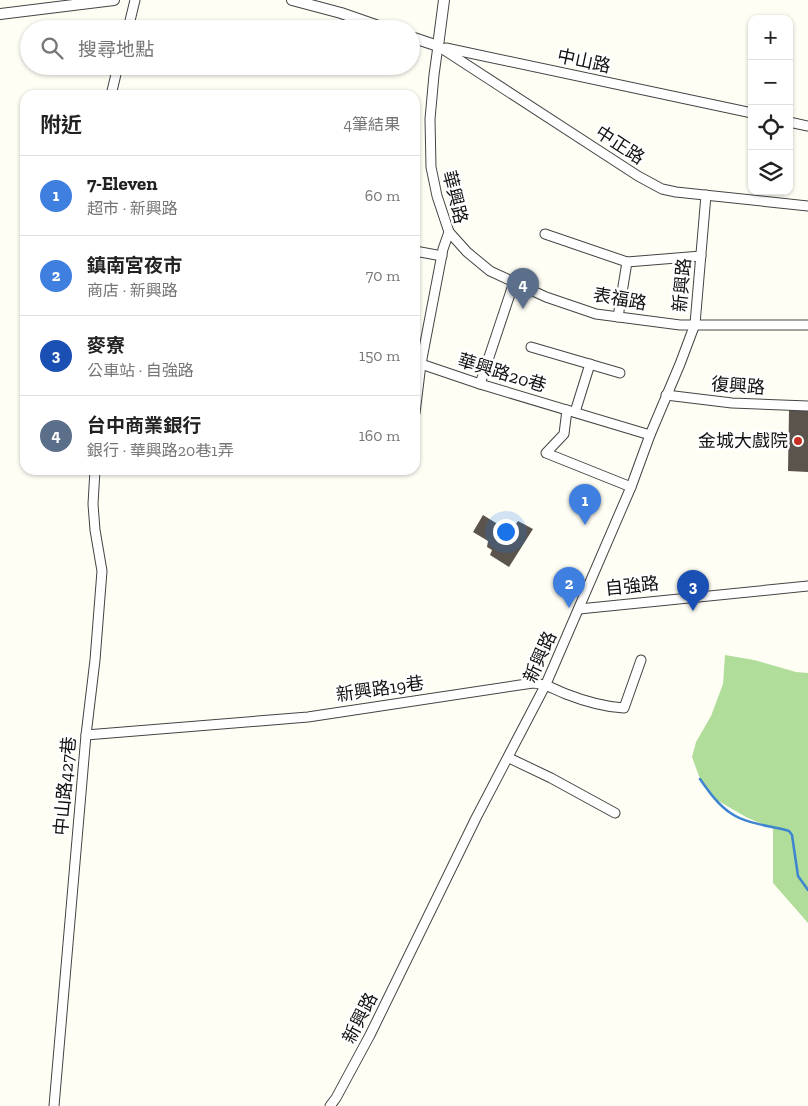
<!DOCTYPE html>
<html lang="zh-TW">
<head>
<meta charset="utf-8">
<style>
	body { margin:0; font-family:"Zilla Slab","Noto Sans TC",serif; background:#f6f6f6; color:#222 }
	.controls { position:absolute; right:15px; top:15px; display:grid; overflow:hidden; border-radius:10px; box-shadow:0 1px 4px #0004 }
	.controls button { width:45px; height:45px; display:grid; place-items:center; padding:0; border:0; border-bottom:1px solid #e0e0e0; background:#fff; color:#222; font:25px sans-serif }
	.you { position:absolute; left:505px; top:531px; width:18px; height:18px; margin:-12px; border:4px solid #fff; border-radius:50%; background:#1a73e8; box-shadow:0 0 0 8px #1a73e833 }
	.badge { display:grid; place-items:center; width:32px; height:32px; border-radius:50%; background:#c63024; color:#fff; font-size:16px; font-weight:700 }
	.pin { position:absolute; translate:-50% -41px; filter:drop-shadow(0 1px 2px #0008) }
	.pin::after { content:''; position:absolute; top:26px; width:18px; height:15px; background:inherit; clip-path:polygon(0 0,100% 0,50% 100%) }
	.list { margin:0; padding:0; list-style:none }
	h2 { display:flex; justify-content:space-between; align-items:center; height:65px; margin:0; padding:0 20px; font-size:21px }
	h2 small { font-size:16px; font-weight:400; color:#767676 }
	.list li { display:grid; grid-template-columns:32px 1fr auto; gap:15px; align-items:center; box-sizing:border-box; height:80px; padding:0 20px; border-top:1px solid #e0e0e0 }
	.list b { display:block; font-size:19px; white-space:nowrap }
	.list p { margin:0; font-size:16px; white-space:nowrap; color:#767676 }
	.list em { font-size:16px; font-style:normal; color:#767676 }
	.icon { flex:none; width:28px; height:28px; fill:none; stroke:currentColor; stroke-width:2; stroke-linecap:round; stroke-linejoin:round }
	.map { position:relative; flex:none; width:808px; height:1106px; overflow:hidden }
	.search { position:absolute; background:#fff; box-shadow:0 1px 4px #0004; left:20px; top:20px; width:400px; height:55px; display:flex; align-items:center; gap:12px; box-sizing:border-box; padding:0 18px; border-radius:28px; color:#767676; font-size:19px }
	.panel { position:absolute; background:#fff; box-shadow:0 1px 4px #0004; left:20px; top:90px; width:400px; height:385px; border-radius:15px }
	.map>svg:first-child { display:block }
	.forest { fill:#b1dd9b }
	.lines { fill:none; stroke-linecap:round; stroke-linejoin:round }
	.stream { stroke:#3d84d1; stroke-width:2.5 }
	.building { fill:#5a544d }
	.minor-casing { stroke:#444; stroke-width:11 }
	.tertiary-casing { stroke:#444; stroke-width:12 }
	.minor { stroke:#fff; stroke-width:9 }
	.tertiary { stroke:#fff; stroke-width:10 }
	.poi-dot { fill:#c63024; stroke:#fff; stroke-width:2 }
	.labels { text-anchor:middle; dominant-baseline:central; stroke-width:5; stroke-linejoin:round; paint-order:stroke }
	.street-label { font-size:18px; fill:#111; stroke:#fff }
	.poi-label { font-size:18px; fill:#111; stroke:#fff; text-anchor:end }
</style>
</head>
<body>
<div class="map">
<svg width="808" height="1106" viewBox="0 0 808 1106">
	<rect width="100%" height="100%" fill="#fffef5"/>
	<path class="forest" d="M725,655l29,5 42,12 12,1v250l-35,-40v-54l-27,-12 -31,-18 -15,-20 -8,-22 4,-15 15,-26 12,-32z"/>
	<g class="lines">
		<path class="stream" d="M700,779c9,13 19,27 32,35 15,10 40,12 57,17l3,4 6,41 10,14"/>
	</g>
	<g class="building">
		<path d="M789,410l19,1v61l-20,-1z"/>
		<path d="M483,515l21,13 4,-8 8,4 2,-3 15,8 -24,38 -19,-12 2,-5 -5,-3 1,-6 -15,-9z"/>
	</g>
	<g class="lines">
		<defs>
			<g id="minor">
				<path d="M128,29l7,-29"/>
				<path d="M438,46l200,130 24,13 14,3 132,14"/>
				<path d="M446,48l306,65"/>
				<path d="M111,95l7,-29"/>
				<path d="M789,122l19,4"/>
				<path d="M449,232l18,20 23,19 56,26 50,17 84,11h128"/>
				<path d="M545,234l82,28 74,-6"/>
				<path d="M415,251l27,5"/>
				<path d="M618,317l9,-55"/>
				<path d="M531,347l89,26"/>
				<path d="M421,364l59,20 170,51"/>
				<path d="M480,384l34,-102"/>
				<path d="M666,395l66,8 76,3"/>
				<path d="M567,410l-3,24 -18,19 85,34"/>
				<path d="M575,412l15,-48"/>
				<path d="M415,413l6,-49 22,-115 6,-17 -12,-36 -6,-29 -1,-48 4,-44 4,-29"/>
				<path d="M579,609l229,-23"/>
				<path d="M86,735l222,-18 225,-34c15,1 20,6 33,11 18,7 39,13 58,14l17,-48"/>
				<path d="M509,758l42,20 64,35"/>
				<path d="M54,1106l32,-371 9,-75 7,-89 -7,-41 -2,-26 2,-34"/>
				<path d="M330,1106l6,-8 34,-63 106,-217 70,-134 85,-197 19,-52 30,-71 15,-40 11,-129"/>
			</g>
			<g id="tertiary">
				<path d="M292,0l49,13 46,16"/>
				<path d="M0,14l114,-14"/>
				<path d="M411,37l27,9 6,-46"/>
			</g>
		</defs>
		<use href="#minor" class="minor-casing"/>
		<use href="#tertiary" class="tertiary-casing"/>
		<use href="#minor" class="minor"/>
		<use href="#tertiary" class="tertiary"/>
	</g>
	<circle class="poi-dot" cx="798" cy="441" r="5"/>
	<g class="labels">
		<g class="street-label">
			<text transform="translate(584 61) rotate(12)">中山路</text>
			<text transform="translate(620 145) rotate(33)">中正路</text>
			<text transform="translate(455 197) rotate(76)">華興路</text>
			<text transform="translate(682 285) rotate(-85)">新興路</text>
			<text transform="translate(620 299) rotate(10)">表福路</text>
			<text transform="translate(502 373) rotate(17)">華興路20巷</text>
			<text transform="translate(738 386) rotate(4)">復興路</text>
			<text transform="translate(632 586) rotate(-6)">自強路</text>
			<text transform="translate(540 657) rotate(-66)">新興路</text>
			<text transform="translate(380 689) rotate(-8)">新興路19巷</text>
			<text transform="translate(65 786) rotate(-85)">中山路427巷</text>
			<text transform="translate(360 1018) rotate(-63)">新興路</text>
		</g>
		<g class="poi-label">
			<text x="788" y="441">金城大戲院</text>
		</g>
	</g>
</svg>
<div class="controls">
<button>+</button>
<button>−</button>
<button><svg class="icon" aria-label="locate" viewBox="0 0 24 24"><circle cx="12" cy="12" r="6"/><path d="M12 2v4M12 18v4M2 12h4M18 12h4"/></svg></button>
<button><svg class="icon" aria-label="layers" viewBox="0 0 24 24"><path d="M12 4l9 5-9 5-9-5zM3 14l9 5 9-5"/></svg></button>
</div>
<div class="you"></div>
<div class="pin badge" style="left:585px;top:525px;background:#3f7fe0">1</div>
<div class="pin badge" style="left:569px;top:608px;background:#3f7fe0">2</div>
<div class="pin badge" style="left:693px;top:611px;background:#1a4fb4">3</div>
<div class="pin badge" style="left:523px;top:309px;background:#5c6f8a">4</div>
<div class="search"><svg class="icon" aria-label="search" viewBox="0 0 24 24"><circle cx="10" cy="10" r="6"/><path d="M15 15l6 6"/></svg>搜尋地點</div>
<section class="panel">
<h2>附近<small>4筆結果</small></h2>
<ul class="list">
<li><span class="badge" style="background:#3f7fe0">1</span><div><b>7-Eleven</b><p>超市 · 新興路</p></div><em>60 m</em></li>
<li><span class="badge" style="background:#3f7fe0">2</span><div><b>鎮南宮夜市</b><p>商店 · 新興路</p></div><em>70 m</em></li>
<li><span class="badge" style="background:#1a4fb4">3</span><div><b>麥寮</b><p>公車站 · 自強路</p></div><em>150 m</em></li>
<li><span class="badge" style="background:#5c6f8a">4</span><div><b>台中商業銀行</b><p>銀行 · 華興路20巷1弄</p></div><em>160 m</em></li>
</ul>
</section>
</div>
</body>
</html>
